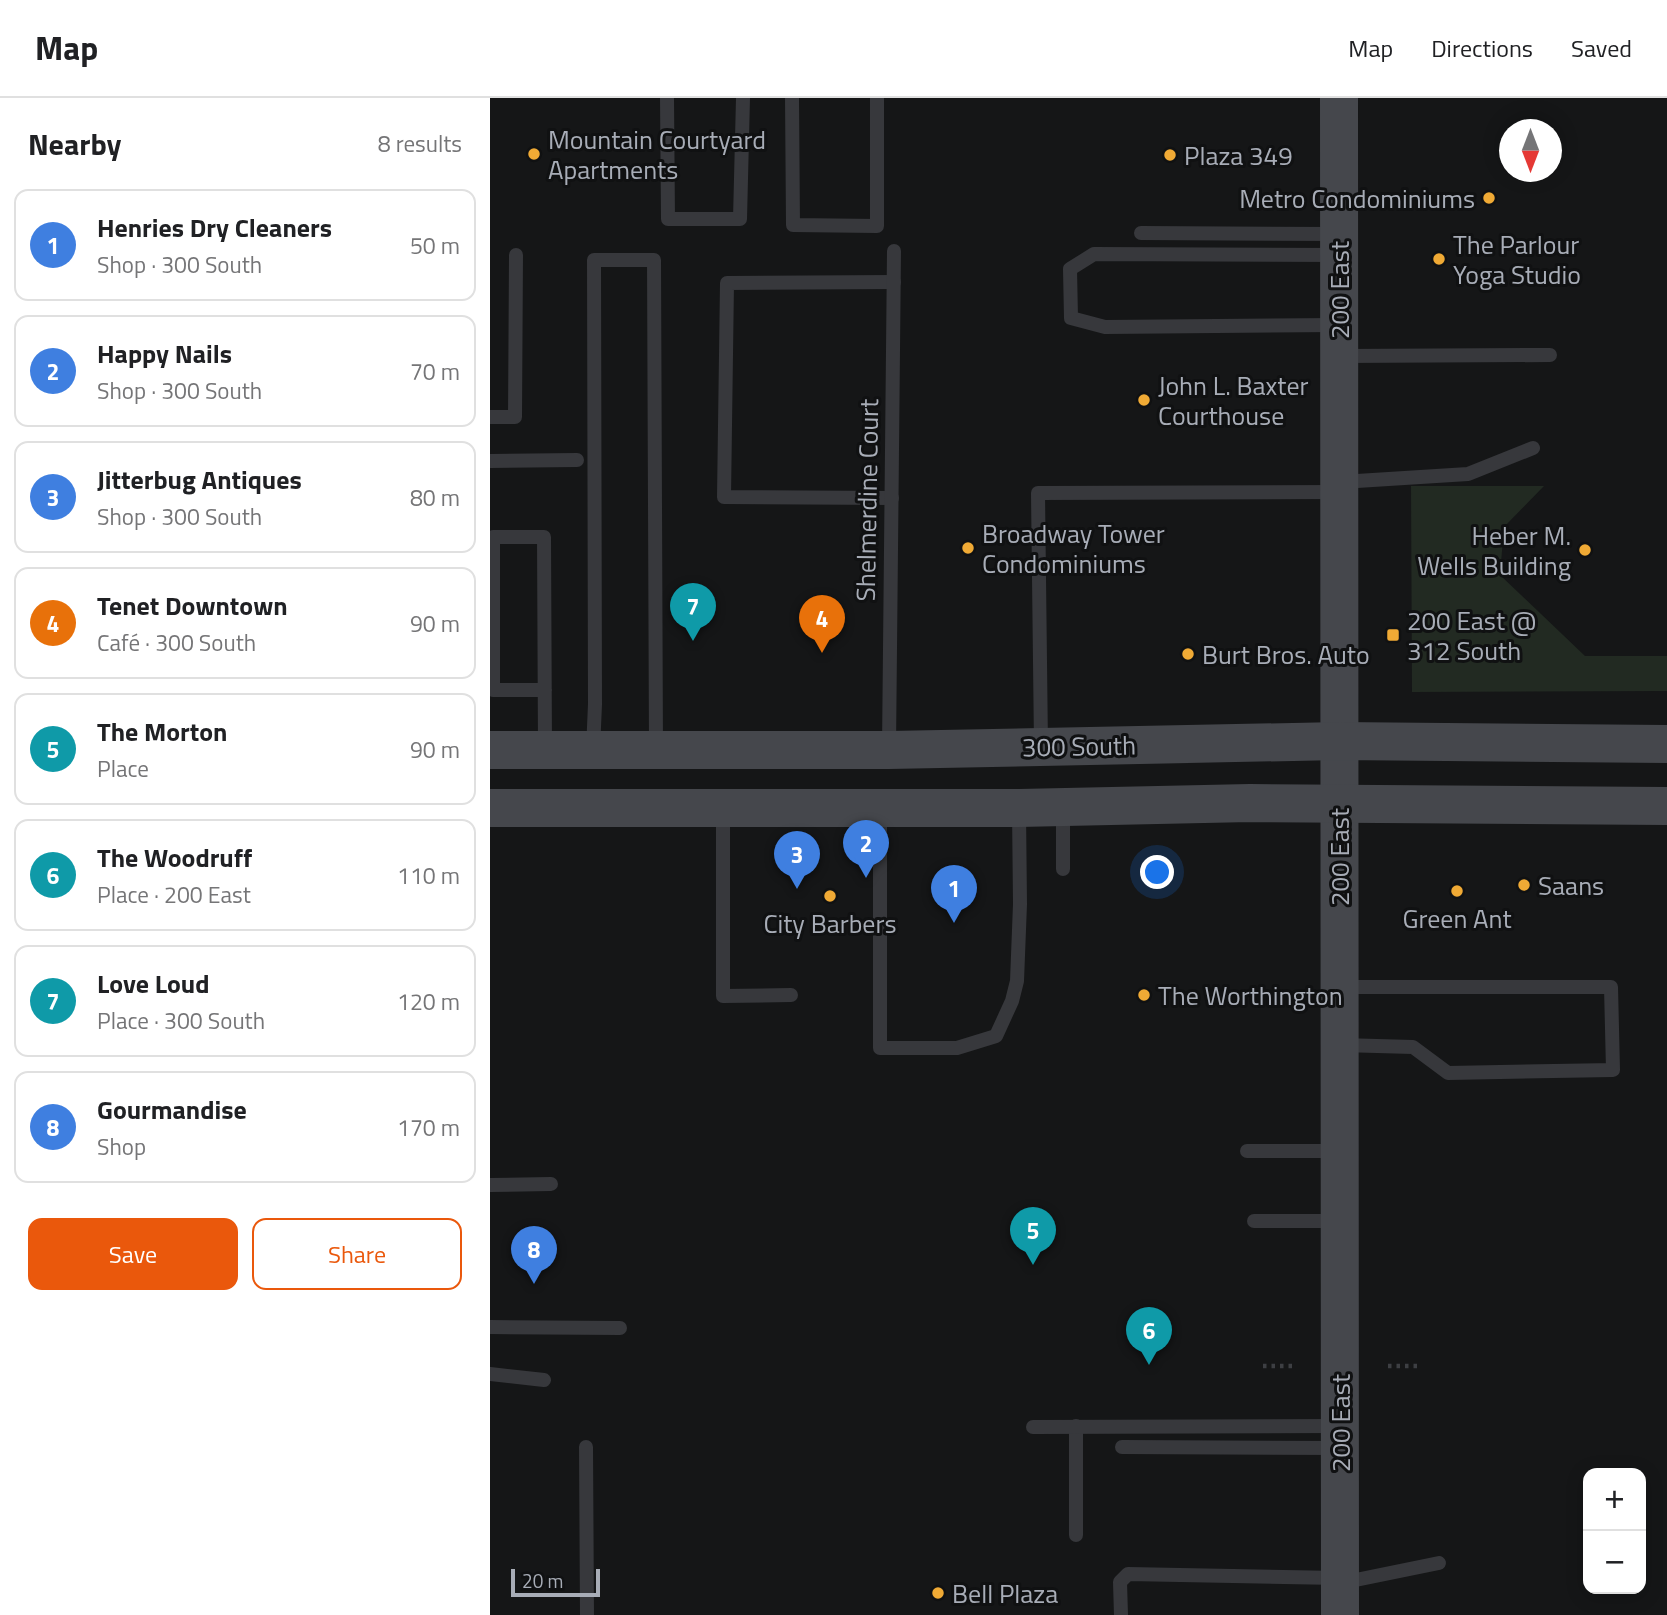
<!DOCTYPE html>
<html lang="en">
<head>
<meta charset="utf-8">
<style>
	body { margin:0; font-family:"Titillium Web",sans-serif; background:#f6f6f6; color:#202124 }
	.controls { position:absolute; right:21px; bottom:21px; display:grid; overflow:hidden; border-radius:14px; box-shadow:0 4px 18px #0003 }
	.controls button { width:63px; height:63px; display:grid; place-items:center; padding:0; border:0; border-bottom:2px solid #e0e0e0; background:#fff; color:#202124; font:35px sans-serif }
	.compass { position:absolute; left:1009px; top:21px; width:63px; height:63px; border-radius:50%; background:#fff; box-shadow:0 4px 18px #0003; rotate:180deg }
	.scale { position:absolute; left:21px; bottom:18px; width:89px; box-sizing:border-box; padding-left:7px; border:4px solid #a8adb7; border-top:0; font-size:19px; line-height:24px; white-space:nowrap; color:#a8adb7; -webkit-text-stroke:5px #101112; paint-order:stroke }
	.you { position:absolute; left:668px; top:775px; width:24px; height:24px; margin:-18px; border:5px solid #fff; border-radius:50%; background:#1a73e8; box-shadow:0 0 0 10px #1a73e833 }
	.badge { display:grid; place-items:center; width:46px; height:46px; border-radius:50%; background:#ea580c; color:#fff; font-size:23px; font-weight:700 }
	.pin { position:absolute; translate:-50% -58px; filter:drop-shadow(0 2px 4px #0008) }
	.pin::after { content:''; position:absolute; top:37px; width:24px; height:21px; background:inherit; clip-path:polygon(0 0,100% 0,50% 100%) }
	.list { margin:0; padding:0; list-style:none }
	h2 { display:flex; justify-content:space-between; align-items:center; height:91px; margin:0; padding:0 28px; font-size:30px }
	h2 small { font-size:23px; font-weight:400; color:#757577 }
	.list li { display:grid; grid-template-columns:46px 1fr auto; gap:21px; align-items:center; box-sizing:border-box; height:112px; margin:0 14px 14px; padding:0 14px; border:2px solid #e0e0e0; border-radius:14px }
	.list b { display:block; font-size:26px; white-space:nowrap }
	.list p { margin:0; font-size:23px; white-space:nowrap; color:#757577 }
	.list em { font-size:23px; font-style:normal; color:#757577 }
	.actions { display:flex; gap:14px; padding:21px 28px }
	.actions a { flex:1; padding:16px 0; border:2px solid #ea580c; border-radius:14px; text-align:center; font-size:24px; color:#ea580c }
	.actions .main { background:#ea580c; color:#fff }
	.map { position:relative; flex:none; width:1177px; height:1517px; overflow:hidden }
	header { display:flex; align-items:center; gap:42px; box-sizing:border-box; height:98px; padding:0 35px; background:#fff; border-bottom:2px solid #e0e0e0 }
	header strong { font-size:33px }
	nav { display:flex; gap:38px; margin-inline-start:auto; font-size:24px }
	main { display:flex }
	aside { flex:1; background:#fff }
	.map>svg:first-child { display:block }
	.green { fill:#222a22 }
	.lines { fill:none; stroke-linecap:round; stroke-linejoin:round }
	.path { stroke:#3d3f43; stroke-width:4.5; stroke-dasharray:3.5 5; stroke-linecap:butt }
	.lane { stroke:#37383c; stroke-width:14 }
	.secondary { stroke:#45474c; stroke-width:38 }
	.poi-dot { fill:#f0aa35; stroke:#101112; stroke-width:2.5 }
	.labels { text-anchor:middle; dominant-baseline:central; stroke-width:6; stroke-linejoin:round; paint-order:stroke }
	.poi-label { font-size:26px; fill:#a8adb7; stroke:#101112; text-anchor:start }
	.street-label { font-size:26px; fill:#a8adb7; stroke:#101112 }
</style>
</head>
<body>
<header>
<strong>Map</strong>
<nav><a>Map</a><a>Directions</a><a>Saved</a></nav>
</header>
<main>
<aside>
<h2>Nearby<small>8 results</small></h2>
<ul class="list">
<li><span class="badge" style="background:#3f7fe0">1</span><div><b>Henries Dry Cleaners</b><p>Shop · 300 South</p></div><em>50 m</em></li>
<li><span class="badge" style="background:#3f7fe0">2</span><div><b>Happy Nails</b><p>Shop · 300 South</p></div><em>70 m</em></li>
<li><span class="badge" style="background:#3f7fe0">3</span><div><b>Jitterbug Antiques</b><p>Shop · 300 South</p></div><em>80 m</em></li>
<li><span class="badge" style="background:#e8710a">4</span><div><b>Tenet Downtown</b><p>Café · 300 South</p></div><em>90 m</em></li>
<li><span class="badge" style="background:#0f9aa8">5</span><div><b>The Morton</b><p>Place</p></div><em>90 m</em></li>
<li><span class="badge" style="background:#0f9aa8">6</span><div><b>The Woodruff</b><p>Place · 200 East</p></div><em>110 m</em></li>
<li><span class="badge" style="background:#0f9aa8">7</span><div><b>Love Loud</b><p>Place · 300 South</p></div><em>120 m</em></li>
<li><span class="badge" style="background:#3f7fe0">8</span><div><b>Gourmandise</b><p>Shop</p></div><em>170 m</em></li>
</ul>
<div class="actions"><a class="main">Save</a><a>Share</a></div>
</aside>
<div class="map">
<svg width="1177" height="1517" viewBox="0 0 1177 1517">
	<rect width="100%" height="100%" fill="#151617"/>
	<path class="green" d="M921,388h133l-40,41 -4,48 85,81h82v35l-255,1z"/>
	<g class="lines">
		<g class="path">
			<path d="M773,1268h34"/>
			<path d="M898,1268h31"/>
		</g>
		<g class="lane">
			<path d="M177,0l1,121h72l3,-121"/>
			<path d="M302,0l1,127 84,1v-128"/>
			<path d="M651,135l195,1"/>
			<path d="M847,227l-232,2 -34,-9 -1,-49 24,-15 244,1"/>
			<path d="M852,258l208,-1"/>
			<path d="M0,319h25l1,-162"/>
			<path d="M0,363l87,-1"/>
			<path d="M851,384l127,-8 65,-26"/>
			<path d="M402,400l-168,-1 3,-214 167,-1"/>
			<path d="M551,647l-3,-252 301,-1"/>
			<path d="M399,650l5,-497"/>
			<path d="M55,651l-1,-212h-51v153h52"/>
			<path d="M103,652l2,-46 -1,-444h60l2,489"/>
			<path d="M390,711v239h77l39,-12 16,-35 5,-20 3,-77 -1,-94"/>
			<path d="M233,712v186l68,-1"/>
			<path d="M573,771v-62"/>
			<path d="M851,889h270l2,83 -165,3 -35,-26 -72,-2"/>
			<path d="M757,1053h90"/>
			<path d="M0,1087l61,-1"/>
			<path d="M764,1123h83"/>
			<path d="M0,1229l130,1"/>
			<path d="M0,1276l54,6"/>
			<path d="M586,1328v109"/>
			<path d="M543,1329l306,-1"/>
			<path d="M96,1349l1,168"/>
			<path d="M632,1349l216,1"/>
			<path d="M851,1485l98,-20"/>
			<path d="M631,1517l-1,-33 8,-8 211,4"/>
		</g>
		<g class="secondary">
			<path d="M849,0l1,1517"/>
			<path d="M0,652h399l450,-9 328,3"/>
			<path d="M0,710h529l231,-5 417,3"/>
		</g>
	</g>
	<g class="poi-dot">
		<circle cx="44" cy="56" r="7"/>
		<circle cx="680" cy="57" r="7"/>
		<circle cx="999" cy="100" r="7"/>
		<circle cx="949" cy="161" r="7"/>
		<circle cx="654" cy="302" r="7"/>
		<circle cx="478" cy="450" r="7"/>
		<circle cx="1095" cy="452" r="7"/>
		<rect x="896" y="530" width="14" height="14" rx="3.5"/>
		<circle cx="698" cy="556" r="7"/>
		<circle cx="1034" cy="787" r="7"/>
		<circle cx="967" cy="793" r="7"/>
		<circle cx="340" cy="798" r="7"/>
		<circle cx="654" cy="897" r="7"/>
		<circle cx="448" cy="1495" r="7"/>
	</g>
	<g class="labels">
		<g class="poi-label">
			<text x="58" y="41">Mountain Courtyard<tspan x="58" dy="30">Apartments</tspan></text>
			<text x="694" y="57">Plaza 349</text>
			<text x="985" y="100" text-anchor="end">Metro Condominiums</text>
			<text x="963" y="146">The Parlour<tspan x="963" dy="30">Yoga Studio</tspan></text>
			<text x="668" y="287">John L. Baxter<tspan x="668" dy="30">Courthouse</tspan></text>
			<text x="492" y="435">Broadway Tower<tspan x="492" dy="30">Condominiums</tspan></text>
			<text x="1081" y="437" text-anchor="end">Heber M.<tspan x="1081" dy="30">Wells Building</tspan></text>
			<text x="917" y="522">200 East @<tspan x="917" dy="30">312 South</tspan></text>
			<text x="712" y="556">Burt Bros. Auto</text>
			<text x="1048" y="787">Saans</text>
			<text x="967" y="820" text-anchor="middle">Green Ant</text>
			<text x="340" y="825" text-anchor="middle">City Barbers</text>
			<text x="668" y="897">The Worthington</text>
			<text x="462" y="1495">Bell Plaza</text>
		</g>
		<g class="street-label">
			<text transform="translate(849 192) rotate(-90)">200 East</text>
			<text transform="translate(377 402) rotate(-89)">Shelmerdine Court</text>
			<text transform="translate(589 648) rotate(-1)">300 South</text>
			<text transform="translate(849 759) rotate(-90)">200 East</text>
			<text transform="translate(850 1325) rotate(-90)">200 East</text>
		</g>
	</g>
</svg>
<div class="controls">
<button>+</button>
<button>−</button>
</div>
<svg class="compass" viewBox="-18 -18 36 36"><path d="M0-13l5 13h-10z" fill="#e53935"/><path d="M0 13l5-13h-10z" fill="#757577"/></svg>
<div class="scale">20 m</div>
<div class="you"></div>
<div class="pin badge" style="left:464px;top:825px;background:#3f7fe0">1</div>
<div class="pin badge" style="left:376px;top:780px;background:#3f7fe0">2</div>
<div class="pin badge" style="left:307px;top:791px;background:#3f7fe0">3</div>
<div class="pin badge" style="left:332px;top:555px;background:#e8710a">4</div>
<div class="pin badge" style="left:543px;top:1167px;background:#0f9aa8">5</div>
<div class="pin badge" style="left:659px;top:1267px;background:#0f9aa8">6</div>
<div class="pin badge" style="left:203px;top:543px;background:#0f9aa8">7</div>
<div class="pin badge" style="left:44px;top:1186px;background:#3f7fe0">8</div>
</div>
</main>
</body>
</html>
